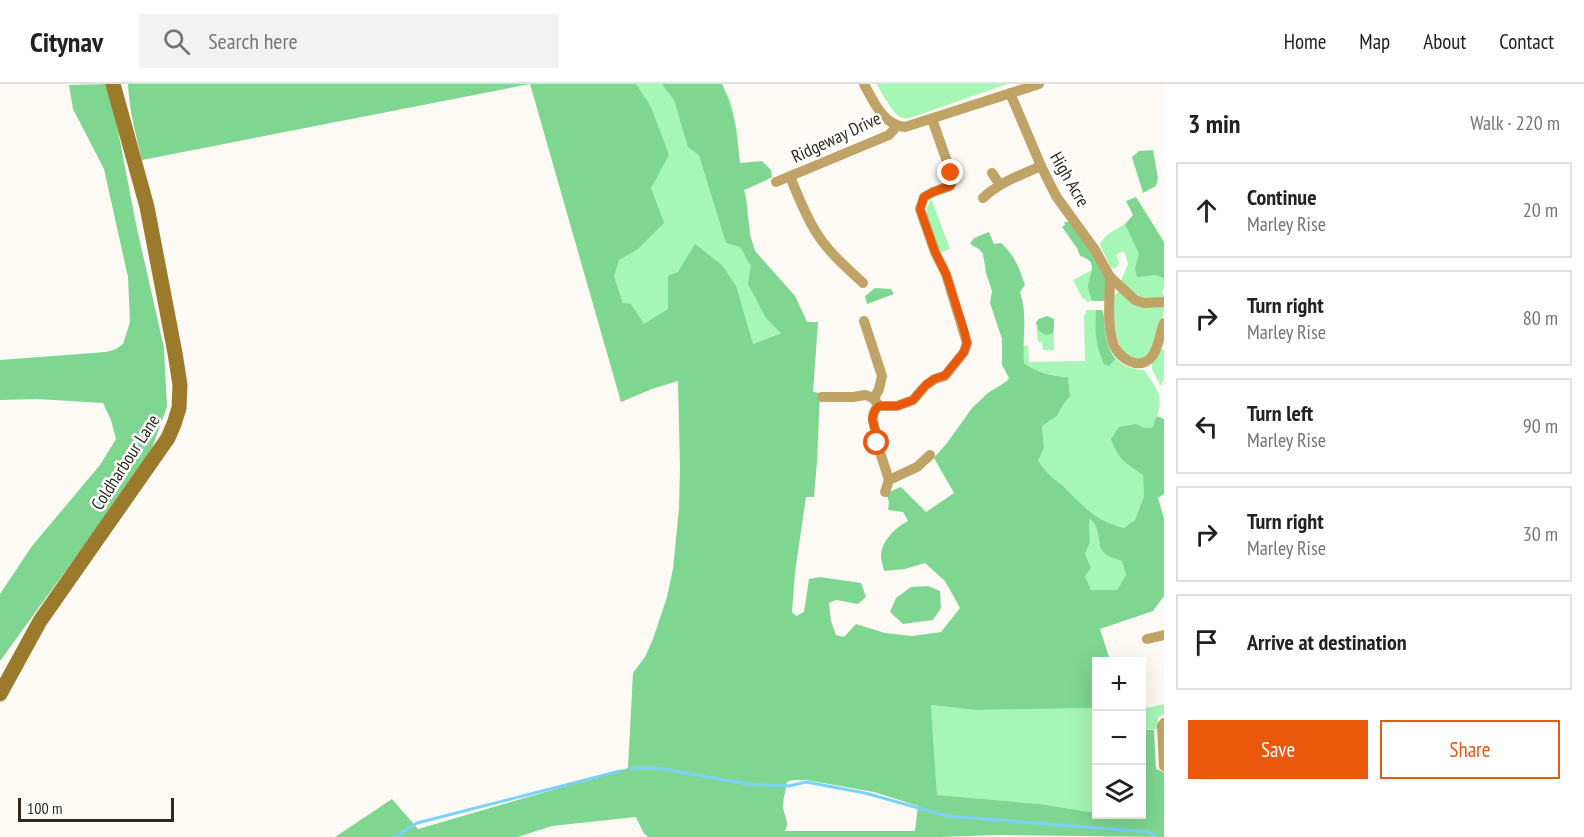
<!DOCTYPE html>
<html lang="en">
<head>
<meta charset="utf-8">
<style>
	body { margin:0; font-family:"PT Sans Narrow",sans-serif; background:#f2f2f2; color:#202124 }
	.controls { position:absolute; right:18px; bottom:18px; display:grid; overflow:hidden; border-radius:0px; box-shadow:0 6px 24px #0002 }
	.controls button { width:54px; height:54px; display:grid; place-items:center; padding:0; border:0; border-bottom:2px solid #e0e0e0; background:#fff; color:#202124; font:30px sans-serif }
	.scale { position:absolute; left:18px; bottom:15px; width:156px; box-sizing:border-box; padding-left:6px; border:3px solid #2f2921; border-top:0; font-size:16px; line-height:21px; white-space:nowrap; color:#2f2921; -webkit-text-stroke:4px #fff; paint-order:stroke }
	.stop { position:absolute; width:18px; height:18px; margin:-14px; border:4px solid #ea580c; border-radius:50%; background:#fff }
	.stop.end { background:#ea580c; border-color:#fff; box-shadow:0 2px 6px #0008 }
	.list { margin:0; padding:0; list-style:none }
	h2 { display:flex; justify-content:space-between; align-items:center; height:78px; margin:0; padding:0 24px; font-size:26px }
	h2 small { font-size:20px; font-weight:400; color:#757577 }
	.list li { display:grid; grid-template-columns:39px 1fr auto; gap:18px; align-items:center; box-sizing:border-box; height:96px; margin:0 12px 12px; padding:0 12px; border:2px solid #e0e0e0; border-radius:0px }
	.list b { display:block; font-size:22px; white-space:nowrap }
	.list p { margin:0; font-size:20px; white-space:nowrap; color:#757577 }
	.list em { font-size:20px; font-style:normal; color:#757577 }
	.actions { display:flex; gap:12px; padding:18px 24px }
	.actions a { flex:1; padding:14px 0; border:2px solid #ea580c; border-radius:0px; text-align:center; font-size:21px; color:#ea580c }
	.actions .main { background:#ea580c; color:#fff }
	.icon { flex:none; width:33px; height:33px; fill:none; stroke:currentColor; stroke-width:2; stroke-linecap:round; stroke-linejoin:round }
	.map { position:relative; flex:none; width:1164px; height:753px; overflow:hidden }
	header { display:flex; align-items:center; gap:36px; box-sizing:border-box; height:84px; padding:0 30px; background:#fff; border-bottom:2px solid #e0e0e0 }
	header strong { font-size:28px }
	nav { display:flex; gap:33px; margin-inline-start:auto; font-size:21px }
	.search { width:420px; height:54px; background:#f2f2f2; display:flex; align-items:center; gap:15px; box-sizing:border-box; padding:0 21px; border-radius:0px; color:#757577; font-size:22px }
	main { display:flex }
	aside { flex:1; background:#fff }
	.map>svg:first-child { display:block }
	.green { fill:#a6f6b5 }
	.forest { fill:#7ed690; fill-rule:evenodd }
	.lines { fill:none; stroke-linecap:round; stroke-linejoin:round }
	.stream { stroke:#7ad2fc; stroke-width:3 }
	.street { stroke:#bfa367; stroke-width:10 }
	.secondary { stroke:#9b7a2b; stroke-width:15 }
	.route { stroke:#ea580c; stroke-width:8 }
	.labels { text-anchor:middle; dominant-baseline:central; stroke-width:5; stroke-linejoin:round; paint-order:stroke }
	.street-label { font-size:18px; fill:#2f2921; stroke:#fff }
</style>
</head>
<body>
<header>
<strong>Citynav</strong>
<div class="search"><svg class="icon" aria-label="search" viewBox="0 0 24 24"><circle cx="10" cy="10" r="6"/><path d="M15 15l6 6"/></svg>Search here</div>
<nav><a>Home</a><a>Map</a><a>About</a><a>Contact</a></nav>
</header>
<main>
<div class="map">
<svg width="1164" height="753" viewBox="0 0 1164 753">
	<rect width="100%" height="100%" fill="#fdfaf5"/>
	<g class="green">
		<path d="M559,0h163l9,18 6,29 4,51 5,16 4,37 5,16 40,45 12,26 -89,36 -66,31 -78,-232z"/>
		<path d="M877,0h130l-97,34c-3,0 -6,1 -10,-1 -7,-4 -19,-25 -23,-33z"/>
		<path d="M931,114l19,51 -10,4 -13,-35v-10z"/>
		<path d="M1125,140l15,30 -5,14 29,9v10l-2,5 2,5c-24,4 -27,-1 -43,-16l7,-17 -4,-13 -8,4 3,7 -3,6h-5l-11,-23c4,-11 15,-15 25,-21z"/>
		<path d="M1092,186l1,2 -5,16 4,13 -6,1v-3h-3l-10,-19z"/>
		<path d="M1118,208l46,14c0,11 -7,36 -14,45 -2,3 -5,5 -8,8 -1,0 -9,0 -9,0 -21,-8 -18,-46 -19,-63z"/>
		<path d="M1086,226h16c3,7 2,12 2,19 3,24 15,40 40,41 18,26 20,27 9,58h-8l-9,-4 -11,38 18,12 1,22 -9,24 -11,8c-28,-7 -40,-21 -59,-40 -3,-4 -7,-6 -11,-9 -6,-5 -11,-12 -16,-18l6,-13 -2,-22 15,-10 6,-11 7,-9 -2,-19c-18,-2 -28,-3 -44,-14l-2,-17 6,-1 1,17 56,-1 -1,-47h2z"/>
		<path d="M1047,232l7,3v31h-11l-1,-8h-4l-2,-20 3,-3z"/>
		<path d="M1162,265h2v29l-3,8c-11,-21 -14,-18 1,-37z"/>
		<path d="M1090,435c9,5 8,16 9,25l23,17 4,14 -9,15h-26l-6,-14v-22l5,-12 -1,-19z"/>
		<path d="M1164,620v11l-6,2v12l-16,1v-22l4,-2 1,2z"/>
		<path d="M931,621l45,5 120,-2v105l-56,-9 -103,-9z"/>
	</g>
	<g class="forest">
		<path d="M109,0l27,140 28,124 3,59 -18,49 -149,205v-67l32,-48 68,-81 16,-26 -5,-19 -8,-17 -66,-4 -37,1v-40l106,-8 10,-3 7,-5 7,-22 -2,-45 -24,-108 -31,-60 -4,-24z"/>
		<path d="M128,0h508l15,23 18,48 -18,33 13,35 -26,26 -19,11 -5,16 9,27 8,1 13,20 24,-15v-33l10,-4 17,-28 27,21 14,21 17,58 28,-11 -15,-15 -18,-34 3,-18 -11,-19 -14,-4 -27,-88 -11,-8 -14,-47 -12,-16h60c13,28 15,49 18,79l22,-2 9,9 1,7 -14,7 -14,6 2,8 4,37 5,16 40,45 12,26h11l-5,70 7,1 -3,69 -3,35h-8l-11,75 -3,40 4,4 8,-4 5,-33 11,-2 41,6 5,14 -8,7 -22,-4 -7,3 2,18 5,14 8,2 12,-13 29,9 27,3 29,-4 19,-24 -15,-27 -20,-18 -20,6 -21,2c-1,-5 -3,-11 -3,-15 1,-16 14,-28 27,-35l-5,-9 -15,-2 1,-8 -3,-9 15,-6 25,25 28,-19 -20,-35 13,-15 25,-35 16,-15 19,-12 2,-3 -7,-13v-26l-12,-36 2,-12 -6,-18 -3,-19 -4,-5 -9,-5 4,-6 15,-6 5,12 7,-1c14,13 18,24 24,42l-5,7c8,23 2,46 4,71 14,10 27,13 44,14l2,19 -7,9 -6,11 -15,10 2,22 -6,13c5,6 10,13 16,18 4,3 8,5 11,9 19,19 31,33 59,40l11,-8 9,-24 -1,-21c-18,-13 -24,-14 -32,-36l8,-12 17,-3 9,4h7l5,-12 7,3v75l-6,4 6,20v78l-11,15 -53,18 9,28 3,4 -16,1v46l-120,2 -45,-5 6,90 103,9 56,9v1h46v-84h12l2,39 8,3v65l-167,-2 -59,2h-290l-5,-5 -7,-15 -84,9 -34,11h-183l57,-38 26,30 210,-61 5,-95 12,-16 8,-18 14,-42 6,-28 6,-61 1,-42 -2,-85 -26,8 -31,13 -91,-318 -388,76c-6,-25 -13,-50 -14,-76zM1090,435c13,9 4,28 17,36 4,3 11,4 15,6l4,14 -9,15h-26l-6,-14 6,-8 -6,-14 5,-12 -1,-19zM793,696h13l68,12 44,14 -3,25h-130c5,-9 -1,-15 -2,-24 0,-9 3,-17 4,-25z"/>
		<path d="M1153,66l5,28 -2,8 -13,7 -11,-36 7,-6z"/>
		<path d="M1136,113l28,45v36l-9,-3 -18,2 -2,-9 4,-14 -14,-30 8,-9 -7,-14z"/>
		<path d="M1064,138h6l19,23 17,33 1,20 -4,3h-11c-1,-4 -4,-10 -4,-15 2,-13 11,-25 -8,-30l-3,-8 -15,-21 3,-2z"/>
		<path d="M875,204l16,1 3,5 -27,10 -2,-8z"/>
		<path d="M1096,226h6c3,7 2,13 3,20 1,10 4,20 10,29l-6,7 -5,-2c-9,-20 -9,-33 -8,-54z"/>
		<path d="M1047,232l7,3 -1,14 -7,2 -7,-4 -3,-9 3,-3z"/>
		<path d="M928,502l12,5 1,17 -8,12 -30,4 -13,-12 6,-14 15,-11z"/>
	</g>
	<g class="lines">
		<g class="stream">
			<path d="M630,684h28l89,16 42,2 17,-4 59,11 82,23 202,16 7,5"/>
			<path d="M395,753l22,-14 203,-52"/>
		</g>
		<g class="street">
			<path d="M864,0c10,18 19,41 41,43l134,-43"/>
			<path d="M1010,9l31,73 15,30 39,54 15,27 25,23 9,3 20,-1"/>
			<path d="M992,89l8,12"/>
			<path d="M790,93c8,18 15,38 26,55 12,20 30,35 47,51"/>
			<path d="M776,98l113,-47 8,-9"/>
			<path d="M983,114c17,-16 38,-23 58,-32"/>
			<path d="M1110,193c0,20 -3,43 2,62 3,18 28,35 41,16 6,-9 7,-22 11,-32"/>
			<path d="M864,237l18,55 -3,13 -5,10 5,7h18l16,-6 13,-15 9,-6 10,-3 19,-24 3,-9 -21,-69 -11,-22 -15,-43 4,-12 9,-5 17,-6 2,-4 -1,-9 -19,-54"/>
			<path d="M822,313h31l12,-2 6,2 3,2"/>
			<path d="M879,322c-13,10 -1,23 -2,37l12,37 -4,12"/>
			<path d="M889,396l28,-13 13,-12"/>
			<path d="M1147,555l17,-4"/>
			<path d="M1164,639l-2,3 2,40"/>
		</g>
		<path class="secondary" d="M0,610l40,-73 128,-183 6,-14 5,-16 1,-23 -5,-32 -28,-146 -34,-123"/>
	</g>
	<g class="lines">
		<path class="route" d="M877,359v-6l-5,-18 3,-9 4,-4h18l16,-6 13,-15 8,-6 11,-4 19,-23 3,-9 -3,-13 -18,-56 -11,-22 -15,-43 4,-12 9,-5 17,-6 2,-4 -1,-9"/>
	</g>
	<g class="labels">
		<g class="street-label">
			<text transform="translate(836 53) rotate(-25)">Ridgeway Drive</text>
			<text transform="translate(1070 95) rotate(60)">High Acre</text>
			<text transform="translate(125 378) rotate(-57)">Coldharbour Lane</text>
		</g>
	</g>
</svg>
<div class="controls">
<button>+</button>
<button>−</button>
<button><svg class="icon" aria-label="layers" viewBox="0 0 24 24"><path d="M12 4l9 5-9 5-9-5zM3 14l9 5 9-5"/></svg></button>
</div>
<div class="scale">100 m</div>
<div class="stop" style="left:877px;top:359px"></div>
<div class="stop end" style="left:951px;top:89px"></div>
</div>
<aside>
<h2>3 min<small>Walk · 220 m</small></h2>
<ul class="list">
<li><svg class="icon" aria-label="ahead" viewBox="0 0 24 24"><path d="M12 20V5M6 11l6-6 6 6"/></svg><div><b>Continue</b><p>Marley Rise</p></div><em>20 m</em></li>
<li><svg class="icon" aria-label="right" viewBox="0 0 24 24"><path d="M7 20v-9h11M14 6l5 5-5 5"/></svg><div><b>Turn right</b><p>Marley Rise</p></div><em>80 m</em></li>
<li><svg class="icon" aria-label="left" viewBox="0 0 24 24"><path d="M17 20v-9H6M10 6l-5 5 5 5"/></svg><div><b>Turn left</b><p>Marley Rise</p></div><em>90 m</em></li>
<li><svg class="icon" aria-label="right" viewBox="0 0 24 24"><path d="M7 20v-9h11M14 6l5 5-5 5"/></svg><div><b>Turn right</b><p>Marley Rise</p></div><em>30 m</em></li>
<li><svg class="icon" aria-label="arrive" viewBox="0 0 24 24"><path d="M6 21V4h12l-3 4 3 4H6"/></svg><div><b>Arrive at destination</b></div></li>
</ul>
<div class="actions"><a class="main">Save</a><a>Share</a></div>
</aside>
</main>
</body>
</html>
